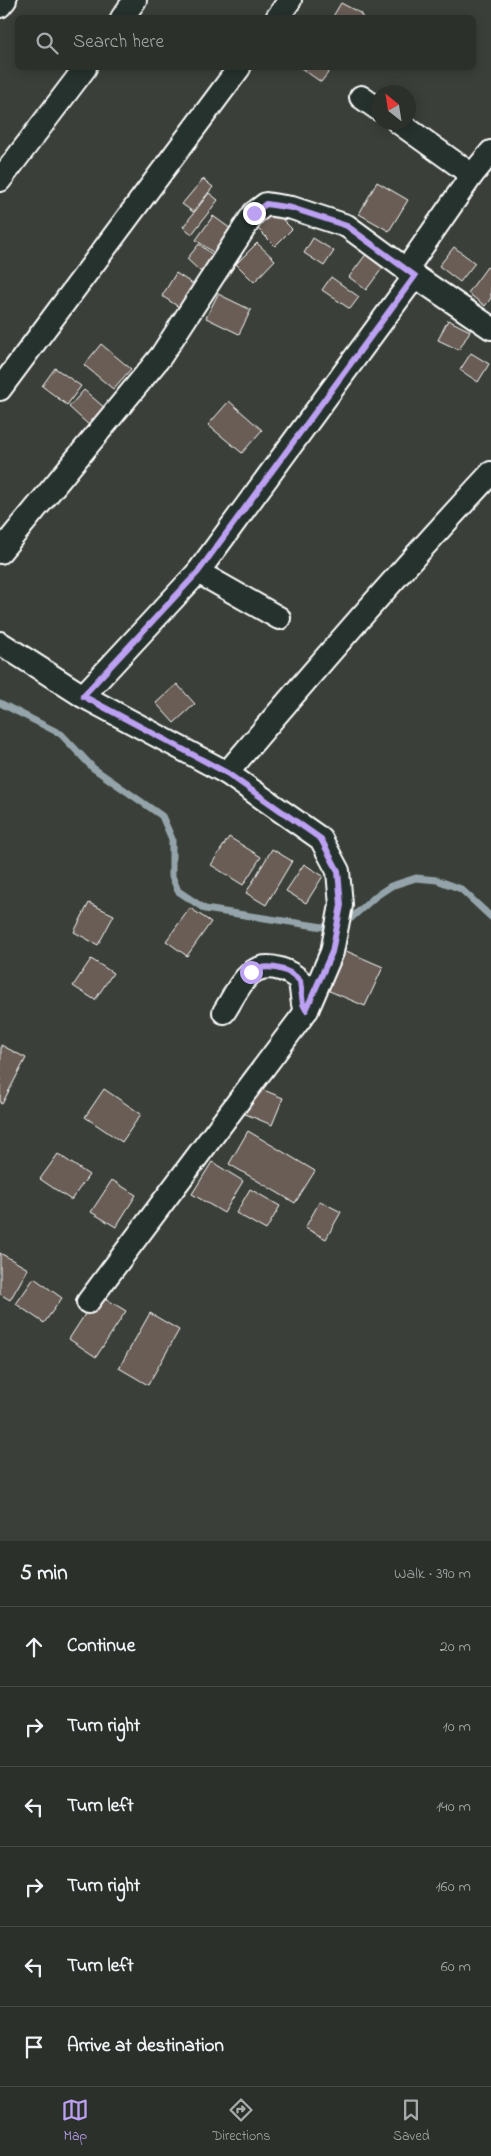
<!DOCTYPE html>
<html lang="en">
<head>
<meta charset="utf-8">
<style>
	body { margin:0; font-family:"Indie Flower",sans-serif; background:#383c37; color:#f1f3f6 }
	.compass { position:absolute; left:371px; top:85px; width:45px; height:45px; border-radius:50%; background:#2c302b; box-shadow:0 2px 12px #0003; rotate:330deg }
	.stop { position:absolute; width:15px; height:15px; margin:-11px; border:4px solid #bca0f2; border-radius:50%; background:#fff }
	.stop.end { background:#bca0f2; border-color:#fff; box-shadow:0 1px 5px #0008 }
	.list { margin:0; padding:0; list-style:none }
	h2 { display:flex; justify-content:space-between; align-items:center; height:65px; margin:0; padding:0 20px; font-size:21px }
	h2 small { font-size:16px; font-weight:400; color:#a6a9a9 }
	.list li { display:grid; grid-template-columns:32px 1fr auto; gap:15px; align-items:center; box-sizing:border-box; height:80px; padding:0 20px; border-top:1px solid #484b47 }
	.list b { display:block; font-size:19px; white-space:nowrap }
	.list em { font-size:16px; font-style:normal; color:#a6a9a9 }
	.icon { flex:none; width:28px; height:28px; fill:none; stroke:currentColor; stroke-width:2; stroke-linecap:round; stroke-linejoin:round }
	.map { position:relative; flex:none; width:491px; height:1541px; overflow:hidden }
	.search { position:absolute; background:#2c302b; box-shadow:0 2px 12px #0003; left:15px; right:15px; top:15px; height:55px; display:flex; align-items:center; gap:12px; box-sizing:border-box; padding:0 18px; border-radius:8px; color:#a6a9a9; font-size:19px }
	.sheet { height:545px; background:#2c302b }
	nav { display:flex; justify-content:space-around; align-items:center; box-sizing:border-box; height:70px; border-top:1px solid #484b47; background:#2c302b; font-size:14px; color:#a6a9a9 }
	nav a { display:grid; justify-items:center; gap:2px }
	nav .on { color:#bca0f2 }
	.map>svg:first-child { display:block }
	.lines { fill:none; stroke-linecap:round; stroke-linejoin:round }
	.stream { stroke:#94a4aa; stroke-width:7 }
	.building { fill:#695d56; stroke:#fff }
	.minor-casing { stroke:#fff; stroke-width:26 }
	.minor { stroke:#26332d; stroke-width:22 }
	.route { stroke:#bca0f2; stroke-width:6 }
</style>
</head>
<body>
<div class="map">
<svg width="491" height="1541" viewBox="0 0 491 1541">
	<rect width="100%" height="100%" fill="#3a4039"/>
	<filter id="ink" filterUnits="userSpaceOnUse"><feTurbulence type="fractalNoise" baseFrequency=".02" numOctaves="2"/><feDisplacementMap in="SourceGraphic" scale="10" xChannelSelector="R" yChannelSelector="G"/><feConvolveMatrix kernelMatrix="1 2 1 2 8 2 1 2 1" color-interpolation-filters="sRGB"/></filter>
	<g filter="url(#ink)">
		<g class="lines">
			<path class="stream" d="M0,703l61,31 32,34 69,48 10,23v37l6,15 27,18 118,18 26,-7 27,-24 15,-10 25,-8 21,2 24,9 30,28"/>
		</g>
		<g class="building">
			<path d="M341,3l19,10 3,5h-31z"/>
			<path d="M301,68h31l-11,14z"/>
			<path d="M203,179l10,8 -20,25 -11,-8z"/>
			<path d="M377,182l31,18 -19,31 -30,-17z"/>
			<path d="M209,193l9,7 -26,34 -9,-7z"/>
			<path d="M272,209l20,20 -17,17 -20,-20z"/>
			<path d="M213,216l18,13 -17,24 -18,-13z"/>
			<path d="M313,238l21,13 -10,15 -20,-13z"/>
			<path d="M257,243l18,17 -21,22 -18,-18z"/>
			<path d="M199,244l15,12 -13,16 -14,-13z"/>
			<path d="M454,247l21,16 -15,19 -21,-16z"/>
			<path d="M367,253l17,13 -18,24 -17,-13z"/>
			<path d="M487,267l4,3v28l-6,8 -17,-13z"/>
			<path d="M176,273l23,15 -14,23 -23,-15z"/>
			<path d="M331,277l28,20 -9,12 -28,-19z"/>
			<path d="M218,294l33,16 -12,24 -33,-16z"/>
			<path d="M448,320l22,11 -11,19 -21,-10z"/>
			<path d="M101,344l30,25 -18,20 -29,-24z"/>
			<path d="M471,353l18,11 -11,18 -18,-12z"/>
			<path d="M55,368l26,18 -14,19 -25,-19z"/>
			<path d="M84,390l22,19 -15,18 -22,-20z"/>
			<path d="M229,401l33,29 -20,23 -34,-28z"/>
			<path d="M177,684l18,20 -21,19 -18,-20z"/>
			<path d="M229,837l32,20 -18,28 -32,-20z"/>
			<path d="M272,849l20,12 -26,44 -20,-12z"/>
			<path d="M304,864l19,12 -17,27 -20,-12z"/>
			<path d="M89,903l25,12 -16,30 -24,-13z"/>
			<path d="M190,908l21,14 -24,34 -21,-15z"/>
			<path d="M344,950l39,17 -18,39 -38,-16z"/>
			<path d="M91,959l22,14 -18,27 -22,-14z"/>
			<path d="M1,1045l25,13 -24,46 -2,-1z"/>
			<path d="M254,1086l29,12 -11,27 -29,-12z"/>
			<path d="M104,1089l37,25 -19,28 -37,-25z"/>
			<path d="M248,1131l67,40 -20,32 -66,-39z"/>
			<path d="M58,1154l31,21 -18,25 -31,-21z"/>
			<path d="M212,1162l31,19 -19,32 -32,-19z"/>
			<path d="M112,1180l24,15 -20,32 -25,-15z"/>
			<path d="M250,1189l30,17 -14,24 -30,-17z"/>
			<path d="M320,1201l21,11 -15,27 -21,-11z"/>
			<path d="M0,1253l28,16 -18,31 -10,-6z"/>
			<path d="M34,1278l28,20 -18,25 -28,-19z"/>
			<path d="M98,1294l28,17 -30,46 -27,-18z"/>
			<path d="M150,1313l29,17 -31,55 -29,-17z"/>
		</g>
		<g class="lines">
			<defs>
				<g id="minor">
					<path d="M0,6l5,-6"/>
					<path d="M122,18l13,-18"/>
					<path d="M277,18l13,-18"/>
					<path d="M361,97l17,12"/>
					<path d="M398,122l74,53"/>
					<path d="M0,180l85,-112"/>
					<path d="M406,270l66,-95 19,-23"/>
					<path d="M0,389l239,-321"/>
					<path d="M0,552l161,-196 93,-143 12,-9 26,4 55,18 68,50"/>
					<path d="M198,572l81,46"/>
					<path d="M0,643l83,53 144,77c86,-102 173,-202 264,-300"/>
					<path d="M83,696l115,-124 217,-296 76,52"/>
					<path d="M224,1012c15,-23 24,-53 56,-43 7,2 16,7 20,12l3,23 4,6"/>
					<path d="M88,1302l219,-292 25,-58 9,-47 -3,-34 -17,-32 -94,-66"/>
				</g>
			</defs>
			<use href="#minor" class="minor-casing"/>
			<use href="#minor" class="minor"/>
		</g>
	</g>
	<g class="lines" filter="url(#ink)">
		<path class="route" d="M251,972c15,-9 38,-4 49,9l3,23 3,6 26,-58 9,-47 -3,-34 -17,-32 -94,-66 -144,-77 115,-124 217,-296 -68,-50 -55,-18 -26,-4 -12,9"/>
	</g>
</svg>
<svg class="compass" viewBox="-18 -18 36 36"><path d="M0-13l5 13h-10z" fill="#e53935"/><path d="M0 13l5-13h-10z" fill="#a6a9a9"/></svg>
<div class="stop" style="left:251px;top:972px"></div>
<div class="stop end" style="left:254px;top:213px"></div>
<div class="search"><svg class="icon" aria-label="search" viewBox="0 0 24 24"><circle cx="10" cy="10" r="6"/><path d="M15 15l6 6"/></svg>Search here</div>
</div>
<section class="sheet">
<h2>5 min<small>Walk · 390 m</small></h2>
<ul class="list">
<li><svg class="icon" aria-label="ahead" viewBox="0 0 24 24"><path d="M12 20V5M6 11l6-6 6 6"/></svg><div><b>Continue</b></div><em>20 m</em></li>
<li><svg class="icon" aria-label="right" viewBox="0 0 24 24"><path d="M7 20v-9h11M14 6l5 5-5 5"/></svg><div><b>Turn right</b></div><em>10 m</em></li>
<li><svg class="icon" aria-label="left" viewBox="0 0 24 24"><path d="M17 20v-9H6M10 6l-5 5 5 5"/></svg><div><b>Turn left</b></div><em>140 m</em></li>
<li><svg class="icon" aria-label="right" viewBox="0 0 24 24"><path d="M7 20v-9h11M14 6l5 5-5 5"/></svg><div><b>Turn right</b></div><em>160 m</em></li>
<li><svg class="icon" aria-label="left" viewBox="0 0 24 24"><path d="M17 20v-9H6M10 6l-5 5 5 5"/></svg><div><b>Turn left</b></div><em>60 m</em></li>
<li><svg class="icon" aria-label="arrive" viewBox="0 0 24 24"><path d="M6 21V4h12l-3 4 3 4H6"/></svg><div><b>Arrive at destination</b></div></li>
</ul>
</section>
<nav>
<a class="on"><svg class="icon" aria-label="map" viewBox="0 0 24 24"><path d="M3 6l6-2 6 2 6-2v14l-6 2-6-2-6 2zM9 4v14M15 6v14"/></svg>Map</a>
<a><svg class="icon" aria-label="directions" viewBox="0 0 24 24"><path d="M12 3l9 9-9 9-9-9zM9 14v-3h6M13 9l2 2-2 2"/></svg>Directions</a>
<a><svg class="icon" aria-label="saved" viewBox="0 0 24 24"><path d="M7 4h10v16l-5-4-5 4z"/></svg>Saved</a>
</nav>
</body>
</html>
